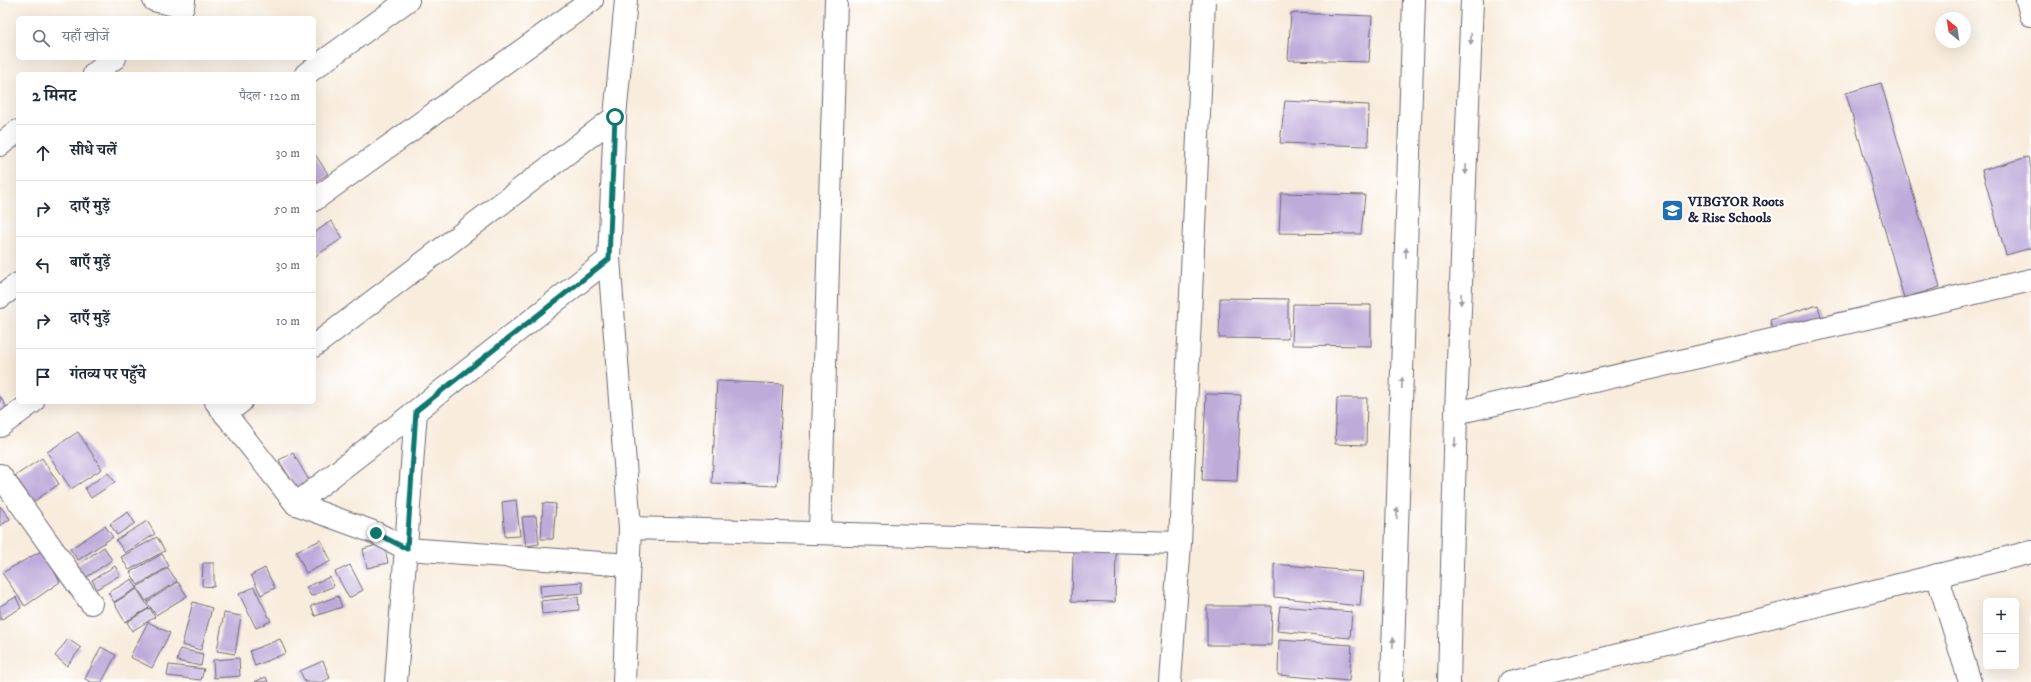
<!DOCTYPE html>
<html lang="hi">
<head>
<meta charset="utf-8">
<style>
	body { margin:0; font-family:"IM FELL DW Pica","Noto Serif Devanagari",serif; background:#f6f6f7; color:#1f2937 }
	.controls { position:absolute; right:12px; bottom:12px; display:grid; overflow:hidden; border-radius:6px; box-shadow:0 4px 16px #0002 }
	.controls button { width:36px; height:36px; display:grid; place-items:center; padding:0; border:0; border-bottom:1px solid #e0e1e3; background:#fff; color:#1f2937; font:20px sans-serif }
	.compass { position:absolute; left:1935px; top:12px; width:36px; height:36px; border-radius:50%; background:#fff; box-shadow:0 4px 16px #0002; rotate:330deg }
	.stop { position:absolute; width:12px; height:12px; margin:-9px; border:3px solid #0f766e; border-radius:50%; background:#fff }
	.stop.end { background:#0f766e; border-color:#fff; box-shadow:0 1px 4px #0008 }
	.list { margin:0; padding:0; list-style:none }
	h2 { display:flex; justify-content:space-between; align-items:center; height:52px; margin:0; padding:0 16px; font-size:17px }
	h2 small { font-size:13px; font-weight:400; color:#747a83 }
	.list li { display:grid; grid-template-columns:26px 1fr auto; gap:12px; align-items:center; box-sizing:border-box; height:56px; padding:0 16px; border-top:1px solid #e0e1e3 }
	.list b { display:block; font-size:15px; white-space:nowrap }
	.list em { font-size:13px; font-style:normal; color:#747a83 }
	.icon { flex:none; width:22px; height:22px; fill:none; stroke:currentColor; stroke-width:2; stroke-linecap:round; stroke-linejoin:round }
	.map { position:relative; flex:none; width:2031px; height:682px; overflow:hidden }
	.search { position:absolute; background:#fff; box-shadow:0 4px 16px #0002; left:16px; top:16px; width:300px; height:44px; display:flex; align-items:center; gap:10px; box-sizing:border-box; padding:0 14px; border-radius:6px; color:#747a83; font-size:15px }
	.panel { position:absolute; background:#fff; box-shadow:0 4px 16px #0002; left:16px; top:72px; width:300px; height:332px; border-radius:6px }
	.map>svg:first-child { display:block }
	.building { fill:#bfabda }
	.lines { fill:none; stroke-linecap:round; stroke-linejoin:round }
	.minor-casing { stroke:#6d6973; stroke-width:24 }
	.major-casing { stroke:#6d6973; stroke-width:24 }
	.minor { stroke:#fff; stroke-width:22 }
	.major { stroke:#fff; stroke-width:22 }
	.oneway { fill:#9c9ca7 }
	.route { stroke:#0f766e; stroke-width:5 }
	.labels { text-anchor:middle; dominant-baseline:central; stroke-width:4; stroke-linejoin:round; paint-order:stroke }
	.poi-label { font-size:14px; font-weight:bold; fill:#22223b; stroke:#fff; text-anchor:start }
</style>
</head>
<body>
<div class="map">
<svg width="2031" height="682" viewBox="0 0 2031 682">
	<rect width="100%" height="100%" fill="#fff"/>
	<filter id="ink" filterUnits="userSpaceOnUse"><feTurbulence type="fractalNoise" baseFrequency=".025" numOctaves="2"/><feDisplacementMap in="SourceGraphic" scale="8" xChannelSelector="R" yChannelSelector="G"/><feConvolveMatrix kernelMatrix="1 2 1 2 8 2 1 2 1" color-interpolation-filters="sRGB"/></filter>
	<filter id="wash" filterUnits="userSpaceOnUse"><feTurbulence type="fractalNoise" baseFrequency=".012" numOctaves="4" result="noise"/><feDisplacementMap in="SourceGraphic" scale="16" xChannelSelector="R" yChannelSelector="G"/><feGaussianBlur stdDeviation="0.9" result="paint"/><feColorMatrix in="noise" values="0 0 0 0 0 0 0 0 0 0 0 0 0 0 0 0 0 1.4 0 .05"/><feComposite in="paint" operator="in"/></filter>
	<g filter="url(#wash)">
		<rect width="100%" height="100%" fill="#f8ecdc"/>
		<g id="blocks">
			<g class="building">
				<path d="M1291,13l81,3 -3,46 -81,-2z"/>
				<path d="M1881,83l59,204 -36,11 -58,-205z"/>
				<path d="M1285,101l84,4 -1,41 -88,-3z"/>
				<path d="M314,153l14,21 -11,7 -3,-4z"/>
				<path d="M2028,157l3,11v80l-25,7 -24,-85z"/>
				<path d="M1281,193l84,2 -4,39 -82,-1z"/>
				<path d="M331,221l12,17 -29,19v-24z"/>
				<path d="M1220,298l68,1v40l-69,-1z"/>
				<path d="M1293,304l78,1v41l-79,-1z"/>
				<path d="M1818,305l5,20 -48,14 -5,-19z"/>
				<path d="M717,381l66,3 -6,102 -65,-3z"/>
				<path d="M1206,394l35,1 -4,86 -35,-1z"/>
				<path d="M0,396l10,17 -10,6z"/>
				<path d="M1337,398h30l-1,47 -31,-1z"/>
				<path d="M78,432l24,37 -31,20 -24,-37z"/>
				<path d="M293,453l20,34 -13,8 -21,-35z"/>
				<path d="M42,458l17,26 -26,18 -18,-26z"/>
				<path d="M108,473l7,9 -24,16 -6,-10z"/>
				<path d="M516,500l4,36 -15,1 -3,-35z"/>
				<path d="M543,503l13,1 -3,35h-12z"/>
				<path d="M0,506l10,13 -10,7z"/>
				<path d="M128,512l7,11 -18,12 -7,-11z"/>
				<path d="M536,516l3,28 -13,2 -4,-29z"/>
				<path d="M147,521l8,13 -30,19 -9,-13z"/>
				<path d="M105,526l8,11 -35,23 -8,-11z"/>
				<path d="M157,537l8,14 -36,19 -8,-13z"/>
				<path d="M321,540l10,21 -25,12 -10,-22z"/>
				<path d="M384,543l4,20 -21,5 -4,-19z"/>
				<path d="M104,547l8,13 -31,21 -9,-12z"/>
				<path d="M43,550l17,32 -35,24 -23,-33z"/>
				<path d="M1073,550l43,1 -1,51 -43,-1z"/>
				<path d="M162,554l7,12 -31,19 -8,-13z"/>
				<path d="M203,563h11v24l-12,-1z"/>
				<path d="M1274,564l89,8 -3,34 -86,-9z"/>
				<path d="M350,565l13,25 -14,8 -14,-26z"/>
				<path d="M115,566l5,9 -23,14 -5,-9z"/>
				<path d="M168,568l9,13 -31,20 -9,-14z"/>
				<path d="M265,568l10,20 -14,7 -10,-20z"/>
				<path d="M330,577l4,9 -23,10 -5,-9z"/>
				<path d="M132,579l5,9 -23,14 -6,-9z"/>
				<path d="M178,582l9,14 -31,19 -9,-13z"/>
				<path d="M582,582l1,11 -42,4 -1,-12z"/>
				<path d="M254,587l17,34 -15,7 -17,-34z"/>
				<path d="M137,589l12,19 -24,14 -11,-19z"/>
				<path d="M338,596l4,11 -27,9 -4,-10z"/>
				<path d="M16,597l5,11 -21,12v-14z"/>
				<path d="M578,597l1,13 -37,4 -1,-13z"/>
				<path d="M193,602l19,6 -11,42 -19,-5z"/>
				<path d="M1207,606h65l-1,39h-64z"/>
				<path d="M1280,606l72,6 -2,26 -73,-7z"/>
				<path d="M150,608l5,9 -23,14 -5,-9z"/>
				<path d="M224,613l17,3 -6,38 -18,-3z"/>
				<path d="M148,622l22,11 -18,35 -22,-11z"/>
				<path d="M68,639l13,9 -14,18 -12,-10z"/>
				<path d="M280,639l6,14 -31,13 -5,-15z"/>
				<path d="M1279,640l73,5 -3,36 -71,-6z"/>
				<path d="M101,647l15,8 -14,27h-11l-6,-3z"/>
				<path d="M180,649l23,5 -2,12 -24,-5z"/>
				<path d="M239,658l1,18 -26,2 -1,-18z"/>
				<path d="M323,661l7,17 -8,4h-17l-5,-11z"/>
				<path d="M169,665l35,4 -3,11 -34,-4z"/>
				<path d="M266,677l2,5h-14z"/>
			</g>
		</g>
	</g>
	<g filter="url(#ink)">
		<use href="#blocks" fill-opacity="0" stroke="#6d6973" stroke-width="1"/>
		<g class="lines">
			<defs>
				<g id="minor">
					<path d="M154,0l29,7 1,-7"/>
					<path d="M2027,0l4,15"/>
					<path d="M94,74l21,-16"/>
					<path d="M306,74l102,-74"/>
					<path d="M0,145l18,-14"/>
					<path d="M314,200l278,-200"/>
					<path d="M0,297l18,-13"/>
					<path d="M314,346l301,-229"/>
					<path d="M216,402l80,102 80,29 31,16 222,16"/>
					<path d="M1456,413l575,-133"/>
					<path d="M225,414l16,-12"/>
					<path d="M0,426l33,-24"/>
					<path d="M0,475l91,128"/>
					<path d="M296,504l120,-93"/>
					<path d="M630,528l550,15"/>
					<path d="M820,532l16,-532"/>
					<path d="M1937,575l33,107"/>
					<path d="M396,682l20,-271 193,-152"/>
					<path d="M624,682l6,-154 -21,-269 6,-142 11,-117"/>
					<path d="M1170,682l10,-139 24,-543"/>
					<path d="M1510,682l521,-130"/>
				</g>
				<g id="major">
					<path d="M1392,682l22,-682"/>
					<path d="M1449,682l7,-269 16,-413"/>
				</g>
			</defs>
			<use href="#minor" class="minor-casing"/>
			<use href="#major" class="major-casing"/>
			<use href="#minor" class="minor"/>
			<use href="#major" class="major"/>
		</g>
		<defs><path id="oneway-solid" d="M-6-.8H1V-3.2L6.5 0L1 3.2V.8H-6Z"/></defs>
		<g class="oneway">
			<use href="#oneway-solid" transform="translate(1471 39) rotate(92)"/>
			<use href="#oneway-solid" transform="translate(1466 169) rotate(92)"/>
			<use href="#oneway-solid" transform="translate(1406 253) rotate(-88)"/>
			<use href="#oneway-solid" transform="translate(1461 299) rotate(92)"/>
			<use href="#oneway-solid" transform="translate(1402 383) rotate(-88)"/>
			<use href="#oneway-solid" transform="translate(1455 443) rotate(92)"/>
			<use href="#oneway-solid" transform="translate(1397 513) rotate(-88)"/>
			<use href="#oneway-solid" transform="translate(1393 643) rotate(-88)"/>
		</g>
	</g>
	<g class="lines" filter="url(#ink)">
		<path class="route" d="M376,533l31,16 9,-138 193,-152 6,-142"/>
	</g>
	<defs>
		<symbol id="school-square" viewBox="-11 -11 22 22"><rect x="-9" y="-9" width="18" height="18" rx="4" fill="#1f6fb2" stroke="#fff"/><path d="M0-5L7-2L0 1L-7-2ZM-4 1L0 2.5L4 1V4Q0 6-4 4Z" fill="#fff"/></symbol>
	</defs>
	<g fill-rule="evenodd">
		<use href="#school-square" x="1660" y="198" width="25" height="25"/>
	</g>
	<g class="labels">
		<g class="poi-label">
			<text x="1688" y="202">VIBGYOR Roots<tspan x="1688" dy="16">&amp; Rise Schools</tspan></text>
		</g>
	</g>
</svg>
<div class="controls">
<button>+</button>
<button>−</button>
</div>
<svg class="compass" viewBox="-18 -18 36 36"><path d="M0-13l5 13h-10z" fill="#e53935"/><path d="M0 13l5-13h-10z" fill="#747a83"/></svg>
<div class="stop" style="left:615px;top:117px"></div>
<div class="stop end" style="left:376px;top:533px"></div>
<div class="search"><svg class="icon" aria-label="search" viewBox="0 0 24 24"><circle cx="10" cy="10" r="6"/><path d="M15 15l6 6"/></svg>यहाँ खोजें</div>
<section class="panel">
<h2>2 मिनट<small>पैदल · 120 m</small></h2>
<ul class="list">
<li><svg class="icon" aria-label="ahead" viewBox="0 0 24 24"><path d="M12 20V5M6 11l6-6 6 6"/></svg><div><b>सीधे चलें</b></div><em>30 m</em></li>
<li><svg class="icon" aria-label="right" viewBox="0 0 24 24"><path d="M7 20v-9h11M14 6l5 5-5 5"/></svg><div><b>दाएँ मुड़ें</b></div><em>50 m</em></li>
<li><svg class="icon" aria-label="left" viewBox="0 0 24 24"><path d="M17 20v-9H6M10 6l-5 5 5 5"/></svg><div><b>बाएँ मुड़ें</b></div><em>30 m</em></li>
<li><svg class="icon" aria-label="right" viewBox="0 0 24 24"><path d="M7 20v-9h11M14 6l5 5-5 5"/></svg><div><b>दाएँ मुड़ें</b></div><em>10 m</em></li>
<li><svg class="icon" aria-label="arrive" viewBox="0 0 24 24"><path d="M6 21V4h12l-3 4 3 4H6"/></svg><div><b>गंतव्य पर पहुँचे</b></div></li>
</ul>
</section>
</div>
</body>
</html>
